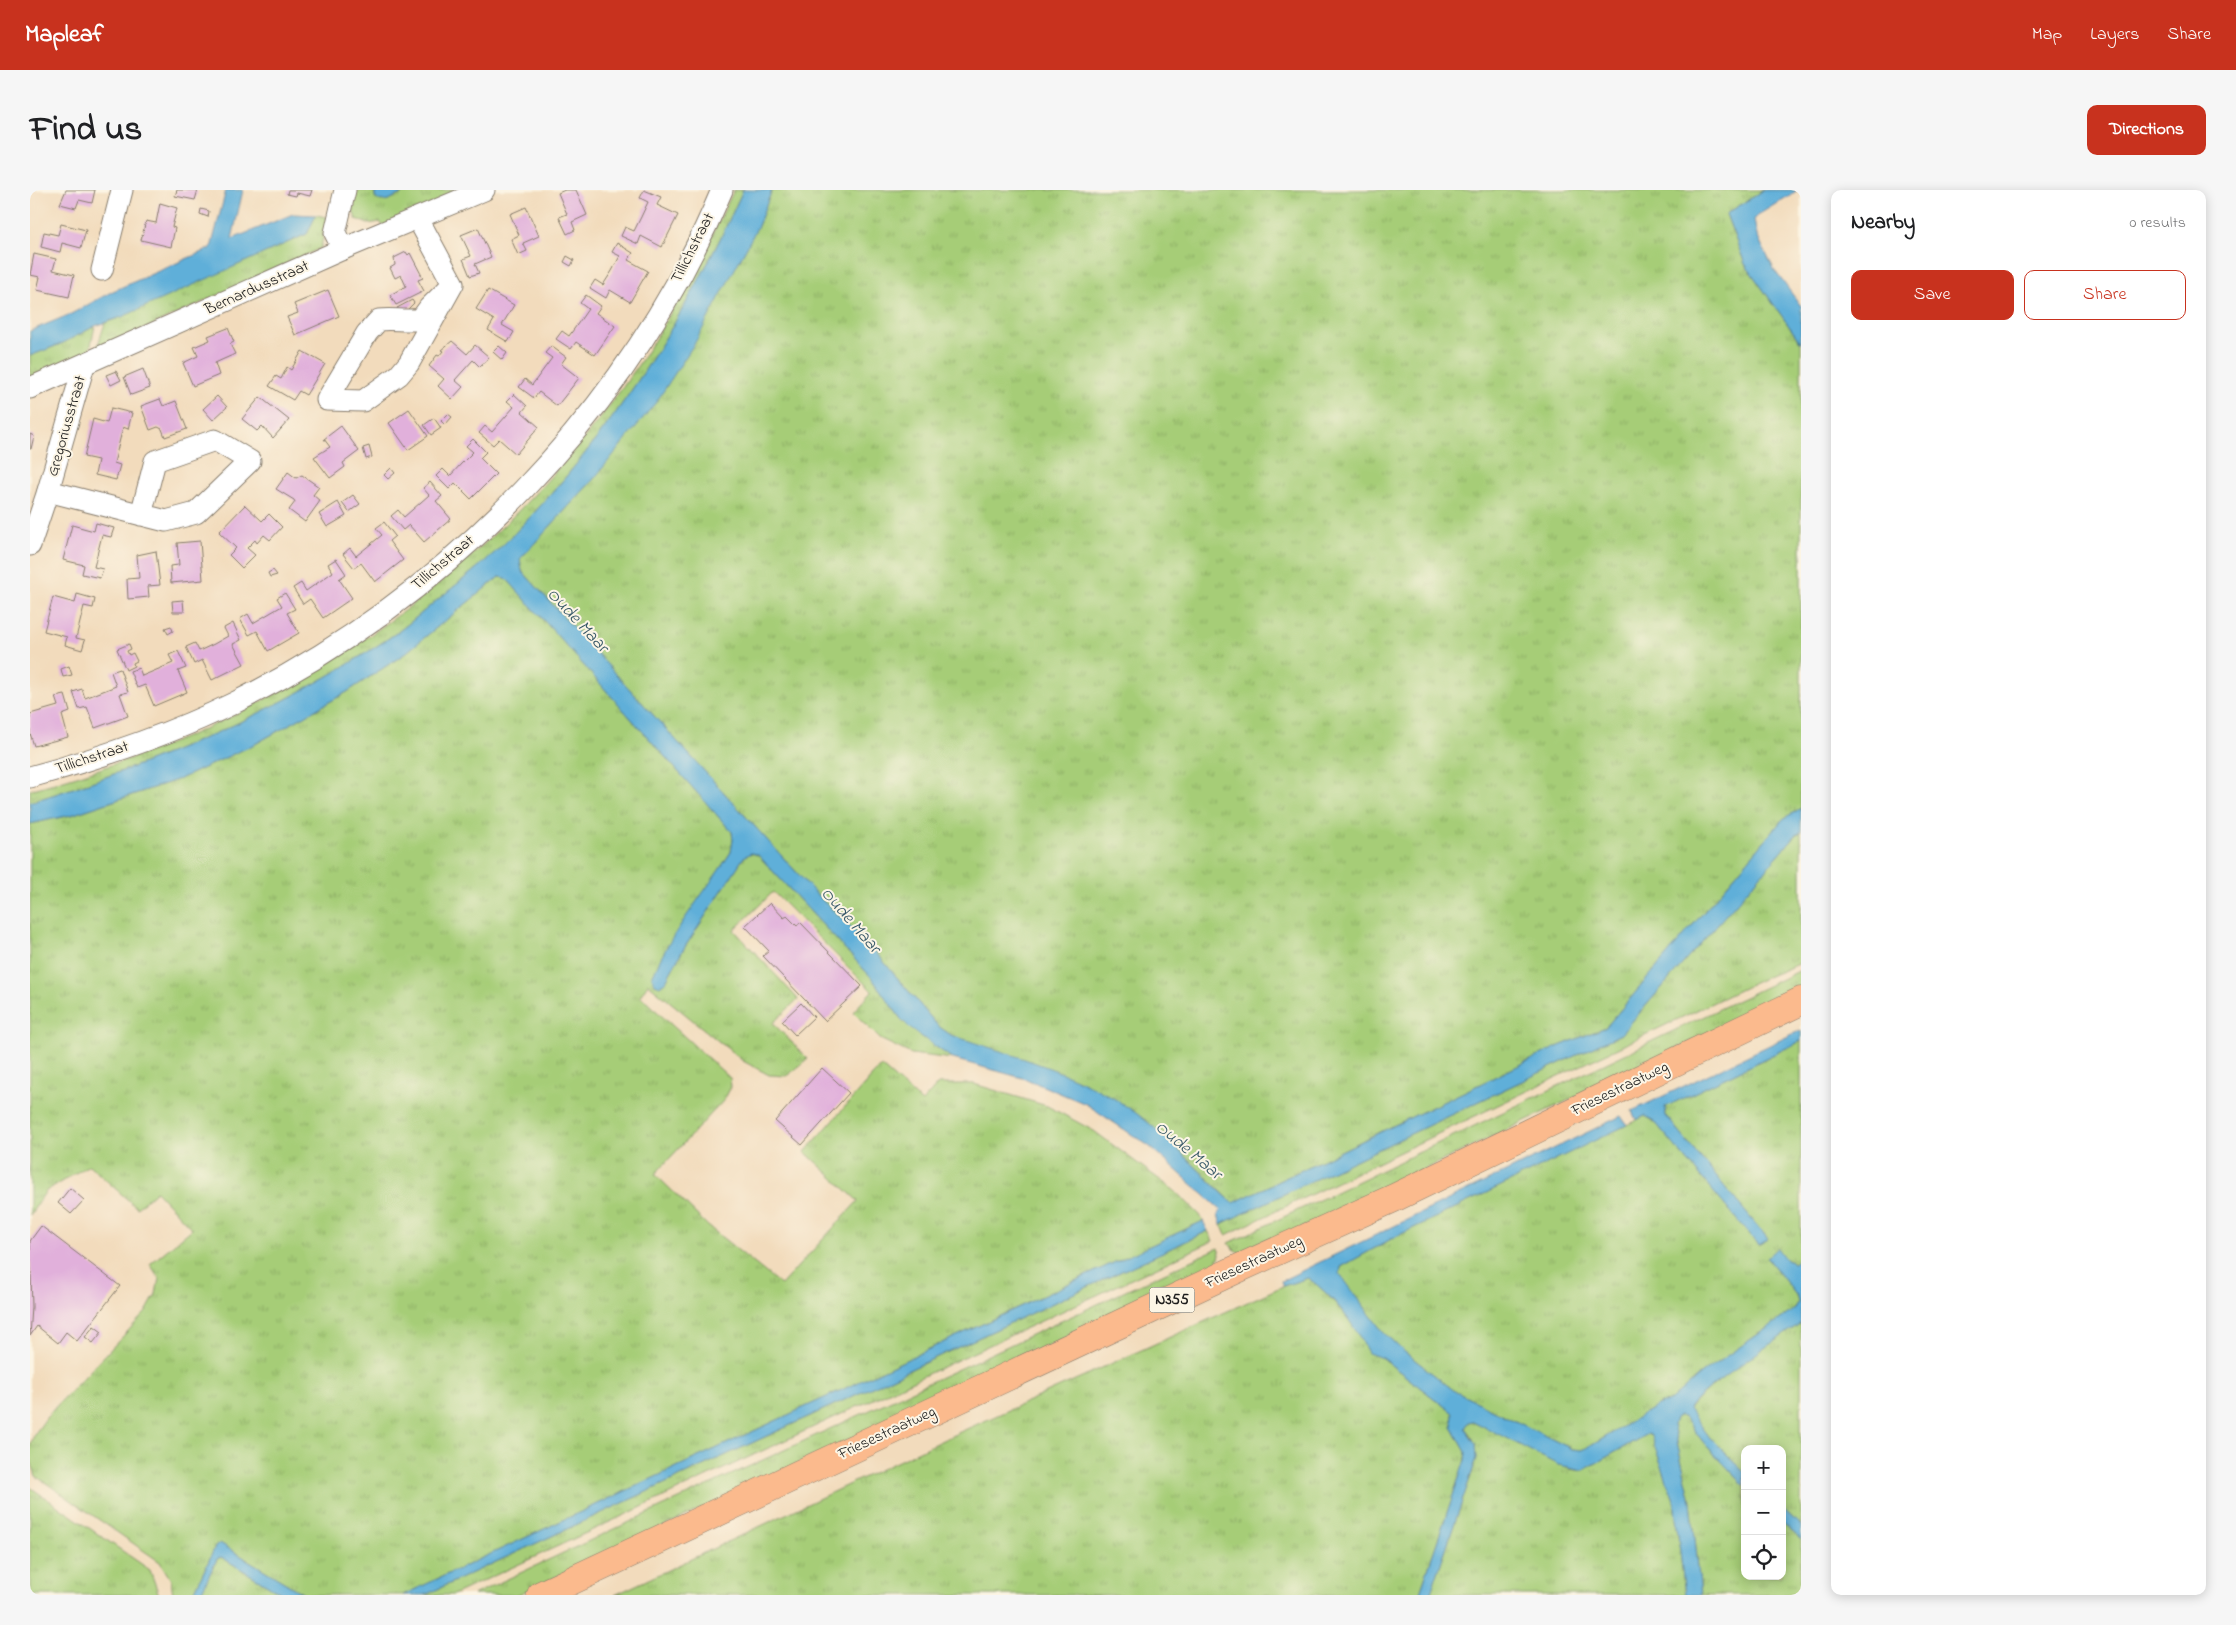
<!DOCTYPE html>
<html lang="en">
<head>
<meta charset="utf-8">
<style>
	body { margin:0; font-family:"Indie Flower",sans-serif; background:#f6f6f6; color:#202124 }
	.controls { position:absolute; right:15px; bottom:15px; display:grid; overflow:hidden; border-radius:10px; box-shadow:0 2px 12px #0003 }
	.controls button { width:45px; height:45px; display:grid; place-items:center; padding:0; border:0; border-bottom:1px solid #e0e0e0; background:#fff; color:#202124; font:25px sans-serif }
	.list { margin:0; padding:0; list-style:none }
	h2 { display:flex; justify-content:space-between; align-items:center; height:65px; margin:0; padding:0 20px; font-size:21px }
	h2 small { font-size:16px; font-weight:400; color:#757577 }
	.actions { display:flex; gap:10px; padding:15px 20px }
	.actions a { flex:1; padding:11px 0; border:1px solid #c8321e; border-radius:10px; text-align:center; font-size:18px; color:#c8321e }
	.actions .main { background:#c8321e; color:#fff }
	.icon { flex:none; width:28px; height:28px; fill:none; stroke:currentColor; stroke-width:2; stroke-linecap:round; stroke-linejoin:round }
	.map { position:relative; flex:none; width:1771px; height:1405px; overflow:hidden; border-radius:10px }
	header { display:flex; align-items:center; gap:30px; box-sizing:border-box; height:70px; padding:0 25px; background:#c8321e; color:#fff }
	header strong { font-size:24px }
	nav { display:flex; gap:28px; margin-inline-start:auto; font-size:18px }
	.intro { display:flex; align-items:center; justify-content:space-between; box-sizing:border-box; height:120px; padding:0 30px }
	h1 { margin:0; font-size:35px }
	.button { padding:12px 22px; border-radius:10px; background:#c8321e; color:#fff; font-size:18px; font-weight:700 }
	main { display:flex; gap:30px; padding:0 30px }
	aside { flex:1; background:#fff; border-radius:10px; box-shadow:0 2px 12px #0003 }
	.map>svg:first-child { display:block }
	.grass { fill:url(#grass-tufts); stroke:#61744a }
	.water { fill:#5eafd9; stroke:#3d667a }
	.building { fill:#e1b0db }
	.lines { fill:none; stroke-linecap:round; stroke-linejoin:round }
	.minor-casing { stroke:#877c6c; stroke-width:23 }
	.primary-casing { stroke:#877c6c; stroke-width:29 }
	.minor { stroke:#fff; stroke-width:21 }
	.primary { stroke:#fbba8d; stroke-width:28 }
	.labels { text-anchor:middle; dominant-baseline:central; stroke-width:4; stroke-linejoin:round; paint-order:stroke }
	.shield { fill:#fcf5e5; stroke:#5f5d58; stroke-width:1 }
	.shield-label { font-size:15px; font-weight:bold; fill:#1c1c1c }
	.street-label { font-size:16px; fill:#1c1c1c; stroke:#fcf5e5 }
	.water-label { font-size:18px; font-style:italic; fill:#365768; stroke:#fcf5e5 }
</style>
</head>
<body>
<header>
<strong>Mapleaf</strong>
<nav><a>Map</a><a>Layers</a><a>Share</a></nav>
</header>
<div class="intro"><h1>Find us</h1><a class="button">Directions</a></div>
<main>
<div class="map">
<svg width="1771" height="1405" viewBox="0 0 1771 1405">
	<defs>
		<pattern id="grass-tufts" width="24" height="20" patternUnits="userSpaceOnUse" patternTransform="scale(1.25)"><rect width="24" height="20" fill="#a6cd77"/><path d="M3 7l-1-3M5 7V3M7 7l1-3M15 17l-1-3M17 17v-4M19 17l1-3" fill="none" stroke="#8eaf66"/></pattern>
	</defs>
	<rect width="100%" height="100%" fill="#fcf5e5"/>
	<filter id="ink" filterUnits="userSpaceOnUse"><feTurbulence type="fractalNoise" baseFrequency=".02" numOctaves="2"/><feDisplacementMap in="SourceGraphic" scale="10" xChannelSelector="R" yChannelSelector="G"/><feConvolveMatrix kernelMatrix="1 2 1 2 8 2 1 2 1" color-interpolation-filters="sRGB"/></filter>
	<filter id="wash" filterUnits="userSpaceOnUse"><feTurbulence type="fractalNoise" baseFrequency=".0096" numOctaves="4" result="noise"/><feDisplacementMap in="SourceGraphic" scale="20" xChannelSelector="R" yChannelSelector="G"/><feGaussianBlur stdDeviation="1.12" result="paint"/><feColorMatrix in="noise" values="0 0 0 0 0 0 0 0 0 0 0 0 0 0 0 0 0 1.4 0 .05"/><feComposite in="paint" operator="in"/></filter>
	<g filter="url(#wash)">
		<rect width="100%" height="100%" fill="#f2dbbc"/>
		<g class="grass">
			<path d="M328,0l17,1v7l14,2 20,-10h59l-84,37 -4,-5 -12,2 -12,-5 -4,-11z"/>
			<path d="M704,0h9c-56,126 -133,246 -229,344 -24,25 -52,46 -78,67 -16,13 -30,26 -47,37 -110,74 -232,125 -359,164v-12c62,-18 123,-37 181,-64 177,-81 334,-215 439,-379 32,-51 58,-103 84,-157z"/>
			<path d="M742,0h992l-38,24 19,50 56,79v465l-18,11 -177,208 -49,20 -324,156 -74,-72 -208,-96 -13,-9 -70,-83 -48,-45 -298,-327 -2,-12 73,-79 165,-254z"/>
			<path d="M286,25l11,2 -6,31 -225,103 9,-28 202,-89z"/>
			<path d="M65,136l-6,28 -59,27v-25l33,-13z"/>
			<path d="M469,387l7,1 226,254 1,8 -2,12 -17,26 -48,103 17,-31 61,-93 7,-4 7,2 113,122 30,42 10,10 42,30 -42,-5 -31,-15 -27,-27 19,-21 -99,-99 -39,38 64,69 -25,24 35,36 -21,17 -18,-1 -26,-14 -95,-77 -8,12 90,82 1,9 -7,13 -69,74 53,52 73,59 77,-84 -53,-49 76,-86 41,36 16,-18h36l73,22 21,11 26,14 81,60 25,24 3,6 -800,374h-98l-85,-52 -5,4 -22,48h-20l-2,-15 -11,-18 -124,-86 -6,-18v-11l4,-12 15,-21 97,-102 10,-18 3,-16 -9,-14 42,-35 -36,-38 -19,17 -48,-43 -43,26 -16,24v-391l41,-9 109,-36 77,-36 90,-51 56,-37z"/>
			<path d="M1771,642v131l-41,17 -534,255 -5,-11 400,-190 175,-199z"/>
			<path d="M1771,780v19l-556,266 -12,-6 -4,-6z"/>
			<path d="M1771,851v216l-7,6 -8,-3 -19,-3 29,38 2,7 -3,7 -93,64 -31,27 -16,7 -66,40 -8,3 -9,-1 -116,-57 -55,-43 -18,-17 -44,-57 2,-8 52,-29 252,-122 9,5 104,124 10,-6 -102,-123 -1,-9z"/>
			<path d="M1178,1041l5,10 -760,354h-28z"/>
			<path d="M1188,1058l2,6 -4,14 -699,327h-44z"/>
			<path d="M1278,1088l12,9 16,17 22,27 14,23 10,4 71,55 -1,14 14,25 -1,8 -46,135h-804l334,-158 334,-151z"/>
			<path d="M1771,1133v203l-19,-18v-59h-37v23l-34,-33 -22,-29c9,-19 90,-72 112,-87z"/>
			<path d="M1649,1226l5,1 20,26 41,43v90h37v-54l19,18v55h-100l-10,-94 -18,-76 2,-6z"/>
			<path d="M1443,1231l96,47 15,2 63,-36 4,1 23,65 11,95h-255l47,-137 -4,-20 -8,-10 4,-6z"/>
			<path d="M0,1297l120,83 9,25h-129z"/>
			<path d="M191,1367l63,38h-84l17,-36z"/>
		</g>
		<g class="water">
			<path d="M196,0h17l-11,49 61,-25 23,1 -9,19 -185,83 -27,9 -32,17 -33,13v-25l41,-17 42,-23 98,-43z"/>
			<path d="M345,0h34l-20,10 -8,1 -6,-3z"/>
			<path d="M713,0h29l-14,36 -62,115 -39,60 -64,79 -73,79 2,12 298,327 48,45 70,83 13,9c63,21 130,38 185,78 36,26 64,61 97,90l324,-156 49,-20 177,-208 18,-11v24l-5,3 -175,199 -400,190 -3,-9 3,-5 -72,-64 -63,-42 -60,-25 -73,-20 -42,-30 -10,-10 -30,-42 -113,-122 -7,-2 -7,4 -61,93 -17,31 -6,5 -5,-2 -3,-7c19,-46 53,-84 79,-125l2,-12 -1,-8 -226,-254 -7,-1 -96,78 -56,37 -90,51 -77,36 -109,36 -41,9v-22c127,-39 249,-90 359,-164 17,-11 31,-24 47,-37 26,-21 54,-42 78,-67 96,-98 173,-218 229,-344z"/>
			<path d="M1734,0h34l-40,25 -4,5 3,16 18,35 26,35v37l-56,-79 -19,-50z"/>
			<path d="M1771,840v11l-136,66 1,9 102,123 -10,6 -104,-124 -9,-5 -9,4 -4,-9z"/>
			<path d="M1591,926l6,9 -234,113 -52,29 -1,7 43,58 18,17 55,43 116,57 9,1 8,-3 66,-40 16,-7 31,-27 93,-64 3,-7 -2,-7 -29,-38 10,-9 9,12 8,3 7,-6v66c-21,15 -103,68 -112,86l22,30 34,33v14l-41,-43 -20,-26 -5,-1 -4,3 -2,6 18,76 10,94h-16l-11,-95 -23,-64 -4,-2 -63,36 -26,-5 -85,-44 -4,1 -4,6 11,16 1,14 -47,137h-11l46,-135 1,-8 -14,-25 1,-14 -71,-55 -14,-5c-14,-29 -33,-56 -60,-75l-25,8 -2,-5z"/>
			<path d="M1173,1031l5,10 -783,364h-22z"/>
			<path d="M1752,1318l19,18v14l-19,-18z"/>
			<path d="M190,1353l85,52h-21l-63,-38 -4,2 -17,36h-7l22,-48z"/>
		</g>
		<g id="blocks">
			<g class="building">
				<path d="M36,0h29l-3,13 -13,-3 -3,8 -16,-4z"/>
				<path d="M147,0h21l-3,10 -20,-4z"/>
				<path d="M258,0h24l-2,6 -13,-3 -1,3 -9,-2z"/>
				<path d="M535,0h11l11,25 -15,7 3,8 -8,4 -8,-17 8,-3 -9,-21z"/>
				<path d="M614,0l17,7 -4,8 21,10 -16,32 -21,-11 -3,8 -17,-8 4,-9 9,4 7,-14 7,-15 -8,-4z"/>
				<path d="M130,13l17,5 -5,19 3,1 -4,19 -30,-7 5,-19 10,2z"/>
				<path d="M496,17l13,29 -16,7 4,8 -9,4 -7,-16 8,-4 -9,-21z"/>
				<path d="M171,19l8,2 -1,6 -8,-3z"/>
				<path d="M31,34l25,6 -5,18 -19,-5 -2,9 -19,-5 3,-15 14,3z"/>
				<path d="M448,38l13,29 -16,7 4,9 -9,3 -7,-17 8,-3 -10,-21z"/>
				<path d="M587,53l16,10 -5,7 20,11 -18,31 -20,-12 -4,8 -16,-10 5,-8 8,5 9,-14 8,-15 -8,-4z"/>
				<path d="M376,62l2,3 2,-2 13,25 -5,2 6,11 -28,14 -6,-10 16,-9 -5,-11 -6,3 -5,-10 5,-3 -1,-7z"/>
				<path d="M4,64l22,5 -3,11 21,5 -5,22 -32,-7 3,-13 -10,-2z"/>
				<path d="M537,66l7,4 -3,6 -7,-4z"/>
				<path d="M298,100l11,26 -44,19 -8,-18 11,-4 -4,-9z"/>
				<path d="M458,100l26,15 -12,20 12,7 -6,10 -20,-12 6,-10 -18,-11z"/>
				<path d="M556,105l15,11 -5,7 19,13 -20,29 -19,-13 -5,7 -15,-10 6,-8 7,5 10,-14 9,-13 -8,-6z"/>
				<path d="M382,110l2,3 -9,9 -6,-1 -2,-3z"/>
				<path d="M198,138l6,14 -4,2 5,10 -20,9 4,12 -26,11 -10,-23 15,-7 -4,-9 16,-7 -2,-4z"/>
				<path d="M422,151l15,13 8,-9 14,12 -9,10 -7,-7 -18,20 8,7 -11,12 -14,-13 6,-7 -15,-13 8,-11 2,1 4,-5 -2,-1z"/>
				<path d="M469,156l8,7 -5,7 -9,-8z"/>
				<path d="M521,156l15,11 -5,7 18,14 -22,28 -18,-14 -5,6 -15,-11 6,-8 7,6 20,-27 -7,-5z"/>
				<path d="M272,161l23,13 -19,31 -7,-4 -6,9 -24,-14 7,-10 5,3 6,-12 4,3z"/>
				<path d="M113,179l7,19 -19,7 -7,-18z"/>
				<path d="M86,181l5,9 -10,5 -5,-10z"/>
				<path d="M484,204l13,12 -5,6 17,15 -23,27 -17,-15 -6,6 -14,-12 6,-7 7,6 22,-25 -7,-6z"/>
				<path d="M187,206l10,11 -14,13 -10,-11z"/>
				<path d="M230,207l29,23 -16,18 -11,-12 -5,5 -15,-12z"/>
				<path d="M130,209l3,7 13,-5 11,28 -22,8 -3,-8 -4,-2 -8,3 -9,-24z"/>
				<path d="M81,218l21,5 -4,16 -5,-2 -9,36 6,2 -4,15 -21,-5 3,-15 -14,-3 9,-38 14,4z"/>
				<path d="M379,219l19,27 -20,14 -19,-27z"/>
				<path d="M418,224l4,3 -7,8 -4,-4z"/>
				<path d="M404,228l7,10 -10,7 -7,-10z"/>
				<path d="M311,236l18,25 -16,12 2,4 -15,11 -16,-21 16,-10 -6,-8z"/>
				<path d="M0,244l4,2 -3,13h-1z"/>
				<path d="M443,249l13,13 -6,6 16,16 -25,25 -16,-16 -6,6 -13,-13 7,-7 7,7 11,-12 12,-12 -7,-6z"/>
				<path d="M339,256l3,11 -6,2 -3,-11z"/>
				<path d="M361,278l4,5 -7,6 -4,-4z"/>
				<path d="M258,282l8,6 6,-3 17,12 -6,8 7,6 -15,21 -16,-12 6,-8 -1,-2 -18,-11z"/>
				<path d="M400,292l12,14 -6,5 15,18 -27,23 -15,-17 -6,5 -12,-14 7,-6 6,7 25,-22 -6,-7z"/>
				<path d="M323,305l7,9 -11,8 -7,-9z"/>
				<path d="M308,312l8,14 -19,11 -8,-13z"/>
				<path d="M215,315l17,16 7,-7 13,13 -12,13 -6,-5 -7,8 -2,-3 -8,8 8,7 -13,13 -13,-13 7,-7 -17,-16z"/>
				<path d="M354,332l11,14 -6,5 14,19 -28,22 -14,-19 -7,5 -11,-14 7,-6 6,8 26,-21 -6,-7z"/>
				<path d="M66,333l18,5 -3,9 -9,-2 -8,32 9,2 -3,9 -18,-4 2,-9 -21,-5 9,-35 22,6z"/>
				<path d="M170,351l3,39 -32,3 -1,-17 9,-1 -2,-22z"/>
				<path d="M126,361l4,34 -12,1 1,11 -21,2 -1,-20 12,-1 -2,-23z"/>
				<path d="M306,369l10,15 -7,5 13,19 -29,20 -13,-19 -7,5 -10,-16 8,-5 5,8 27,-19 -5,-8z"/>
				<path d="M243,380l4,5 -7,2 -2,-4z"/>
				<path d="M255,403l10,16 -8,4 12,20 -31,18 -11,-20 -8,4 -9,-16 8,-5 5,9 29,-17 -5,-8z"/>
				<path d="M47,404l18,5 -2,9 -9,-2 -8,32 9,2 -3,10 -17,-5 2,-8 -23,-6 9,-34 22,6z"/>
				<path d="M153,410l1,12h-11l-1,-11z"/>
				<path d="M203,433l8,17 -8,4 11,20 -32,16 -10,-20 -8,4 -8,-17 9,-4 4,8 15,-7 14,-8 -4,-8z"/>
				<path d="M141,436l2,5 -5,3 -3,-6z"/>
				<path d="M99,454l2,5 -4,2 2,4 4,-2 4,8 -4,2 1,3 -8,4 -9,-21z"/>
				<path d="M148,461l8,17 -8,3 9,21 -33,14 -9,-21 -8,3 -7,-17 9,-3 3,8 31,-13 -4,-8z"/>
				<path d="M39,476l3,9 -9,2 -2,-8z"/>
				<path d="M90,479l8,23 -8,2 8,22 -33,12 -8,-21 -8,2 -6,-17 9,-3 3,9 31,-12 -5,-14z"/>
				<path d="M35,505l5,17 -8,3 6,22 -34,9 -4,-13v-19l28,-8 -3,-9z"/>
				<path d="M740,713l14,15 3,-2 10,10 3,-4 62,64 -37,35 -62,-65 6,-5 -24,-25z"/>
				<path d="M771,813l13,14 -19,18 -13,-14z"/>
				<path d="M792,878l27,25 -47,52 -27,-24z"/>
				<path d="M40,998l14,12 -13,14 -13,-11z"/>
				<path d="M11,1036l79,60 -43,55 -11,-9 -8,11 -21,-17 -7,10 2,-29 -2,-66z"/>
				<path d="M64,1136l8,6 -9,11 -8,-6z"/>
			</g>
		</g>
	</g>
	<g filter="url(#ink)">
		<use href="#blocks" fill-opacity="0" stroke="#877c6c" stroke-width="1"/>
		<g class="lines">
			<defs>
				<g id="minor">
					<path d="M388,29l35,65 -44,79 -10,12 -36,26 -36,-1 40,-67 12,-13c14,-2 28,2 42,-1l8,-11 24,-24"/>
					<path d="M313,59l-8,-16 10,-43"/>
					<path d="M72,80l20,-80"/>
					<path d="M0,198l313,-139 141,-59"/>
					<path d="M18,301l118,30 30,-8 54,-52 -35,-21 -60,21 -14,54"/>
					<path d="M0,355l18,-54 36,-126"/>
					<path d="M0,587c70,-19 139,-42 204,-74 213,-105 396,-293 488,-513"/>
				</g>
				<path id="primary" d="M511,1405l694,-325 159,-72 407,-197"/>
			</defs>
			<use href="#minor" class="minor-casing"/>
			<use href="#primary" class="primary-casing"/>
			<use href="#minor" class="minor"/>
			<use href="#primary" class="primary"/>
		</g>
	</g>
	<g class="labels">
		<rect class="shield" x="1119.5" y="1097.5" width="45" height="25" rx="4"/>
		<g class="shield-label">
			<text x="1142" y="1110">N355</text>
		</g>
		<g class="street-label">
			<text transform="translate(663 58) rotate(-63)">Tillichstraat</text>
			<text transform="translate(227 98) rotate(-24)">Bernardusstraat</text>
			<text transform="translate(37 236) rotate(-74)">Gregoriusstraat</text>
			<text transform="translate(413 373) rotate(-40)">Tillichstraat</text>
			<text transform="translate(62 568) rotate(-18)">Tillichstraat</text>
			<text transform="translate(1590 899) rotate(-26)">Friesestraatweg</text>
			<text transform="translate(1224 1072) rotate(-25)">Friesestraatweg</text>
			<text transform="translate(857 1243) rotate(-25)">Friesestraatweg</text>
		</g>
		<g class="water-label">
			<text transform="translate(547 431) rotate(47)">Oude Maar</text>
			<text transform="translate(820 731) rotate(49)">Oude Maar</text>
			<text transform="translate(1158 961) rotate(40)">Oude Maar</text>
		</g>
	</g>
</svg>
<div class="controls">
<button>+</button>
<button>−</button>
<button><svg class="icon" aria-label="locate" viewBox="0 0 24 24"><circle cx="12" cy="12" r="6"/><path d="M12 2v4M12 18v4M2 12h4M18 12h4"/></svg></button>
</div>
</div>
<aside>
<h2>Nearby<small>0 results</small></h2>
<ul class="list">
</ul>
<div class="actions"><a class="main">Save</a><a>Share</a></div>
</aside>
</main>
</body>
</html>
